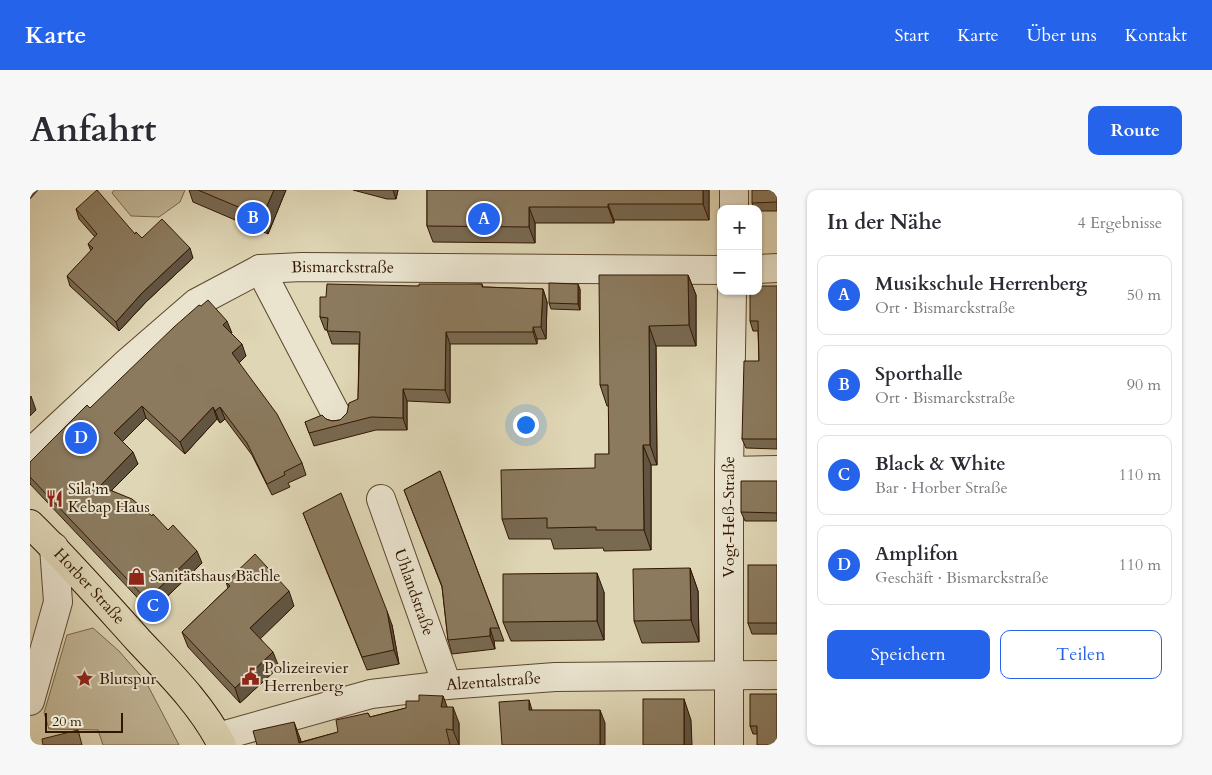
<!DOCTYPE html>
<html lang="de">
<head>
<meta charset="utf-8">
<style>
	body { margin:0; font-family:Cardo,serif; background:#f7f7f7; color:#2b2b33 }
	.controls { position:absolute; right:15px; top:15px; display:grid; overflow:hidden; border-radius:10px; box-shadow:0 1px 4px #0004 }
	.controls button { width:45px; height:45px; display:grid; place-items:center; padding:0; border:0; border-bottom:1px solid #e1e1e2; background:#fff; color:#2b2b33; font:25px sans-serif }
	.scale { position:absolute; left:15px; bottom:12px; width:78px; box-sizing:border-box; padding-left:5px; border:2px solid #311600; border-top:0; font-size:14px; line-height:18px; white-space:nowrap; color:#311600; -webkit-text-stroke:4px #eae4cf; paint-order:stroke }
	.you { position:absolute; left:495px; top:234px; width:18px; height:18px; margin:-12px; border:4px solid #fff; border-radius:50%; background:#1a73e8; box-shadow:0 0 0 8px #1a73e833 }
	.badge { display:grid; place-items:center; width:32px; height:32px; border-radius:50%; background:#2563eb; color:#fff; font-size:16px; font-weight:700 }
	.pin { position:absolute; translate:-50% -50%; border:2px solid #fff; box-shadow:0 1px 5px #0006 }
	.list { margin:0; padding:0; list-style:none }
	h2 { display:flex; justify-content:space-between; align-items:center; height:65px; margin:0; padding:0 20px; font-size:21px }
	h2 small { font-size:16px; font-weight:400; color:#7c7c81 }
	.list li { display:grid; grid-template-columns:32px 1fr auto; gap:15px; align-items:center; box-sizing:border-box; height:80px; margin:0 10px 10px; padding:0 10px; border:1px solid #e1e1e2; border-radius:10px }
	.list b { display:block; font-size:19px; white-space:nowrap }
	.list p { margin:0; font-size:16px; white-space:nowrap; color:#7c7c81 }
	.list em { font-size:16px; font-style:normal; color:#7c7c81 }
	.actions { display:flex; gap:10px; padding:15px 20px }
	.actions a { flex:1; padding:11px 0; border:1px solid #2563eb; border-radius:10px; text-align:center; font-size:18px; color:#2563eb }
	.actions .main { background:#2563eb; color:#fff }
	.map { position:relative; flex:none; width:747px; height:555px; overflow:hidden; border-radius:10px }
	header { display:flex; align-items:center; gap:30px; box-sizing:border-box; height:70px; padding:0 25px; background:#2563eb; color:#fff }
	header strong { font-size:24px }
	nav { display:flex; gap:28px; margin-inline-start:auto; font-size:18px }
	.intro { display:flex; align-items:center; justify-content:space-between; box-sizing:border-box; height:120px; padding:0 30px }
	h1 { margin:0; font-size:35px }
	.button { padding:12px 22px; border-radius:10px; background:#2563eb; color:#fff; font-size:18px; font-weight:700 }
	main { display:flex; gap:30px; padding:0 30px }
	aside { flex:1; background:#fff; border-radius:10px; box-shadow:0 1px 4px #0004 }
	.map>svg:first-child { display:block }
	.green { fill:#c1b596; stroke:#79664b }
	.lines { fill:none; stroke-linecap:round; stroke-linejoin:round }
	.minor-casing { stroke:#5c462d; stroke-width:30 }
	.primary-casing { stroke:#311600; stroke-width:30 }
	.minor { stroke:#eae4cf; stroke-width:28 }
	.primary { stroke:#dfd6b5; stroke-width:28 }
	.wall { fill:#786951; stroke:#311600 }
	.shaded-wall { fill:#615542; stroke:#311600 }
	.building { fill:#8b7a5e; stroke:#311600 }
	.labels { text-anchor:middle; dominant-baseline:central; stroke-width:4; stroke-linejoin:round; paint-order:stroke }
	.street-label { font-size:16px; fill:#311600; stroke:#eae4cf }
	.poi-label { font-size:16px; fill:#311600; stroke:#eae4cf; text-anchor:start }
</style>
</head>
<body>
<header>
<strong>Karte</strong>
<nav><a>Start</a><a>Karte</a><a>Über uns</a><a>Kontakt</a></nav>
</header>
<div class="intro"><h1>Anfahrt</h1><a class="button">Route</a></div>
<main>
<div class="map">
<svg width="747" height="555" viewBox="0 0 747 555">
	<rect width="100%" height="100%" fill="#dfd6b5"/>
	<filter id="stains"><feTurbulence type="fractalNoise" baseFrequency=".004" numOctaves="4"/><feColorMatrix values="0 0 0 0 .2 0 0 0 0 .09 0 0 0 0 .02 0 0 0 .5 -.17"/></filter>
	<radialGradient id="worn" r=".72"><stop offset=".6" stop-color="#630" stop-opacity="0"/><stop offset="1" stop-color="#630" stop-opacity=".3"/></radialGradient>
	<g class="green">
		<path d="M84,0h71l-5,12 -21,15 -28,-1 -19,-23z"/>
		<path d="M63,438l26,23 27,31 33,63h-76l-5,-15 -49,-1 -5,-16 23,-78z"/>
	</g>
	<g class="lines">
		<defs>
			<g id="minor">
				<path d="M704,19v-19"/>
				<path d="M230,79l78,149"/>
				<path d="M728,79l19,-1"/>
				<path id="s1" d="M0,263l99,-92 67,-58 64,-34 42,-2 419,3"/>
				<path d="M699,281l48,-1"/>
				<path id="s2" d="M351,309l66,186"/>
				<path d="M0,511l28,-99 -4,-55"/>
				<path id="s3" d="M188,547l153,-43 76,-9 108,-8 222,-2"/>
				<path id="s4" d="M699,555v-274l3,-180"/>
			</g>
			<g id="primary">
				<path id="s5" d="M0,334c38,37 73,77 109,117 30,32 63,64 83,104"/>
			</g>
		</defs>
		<use href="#minor" class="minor-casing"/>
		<use href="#primary" class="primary-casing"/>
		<use href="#minor" class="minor"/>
		<use href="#primary" class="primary"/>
	</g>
	<g class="wall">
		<path d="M159,0h97l-18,44 -75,-32z"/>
		<path d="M323,0h45l-2,9h-9z"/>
		<path d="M397,0h282v30h-95v3h-79v20l-102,-1 -6,-16z"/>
		<path d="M747,0v21h-19v-2h-4l-2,-6z"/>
		<path d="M46,19l59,25 7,4 51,20 -47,44 -27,29 -49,-45 -3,-10 24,-25 -3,-7 7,-7 -16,-18z"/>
		<path d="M658,85l8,20v51h-40l1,119h-6v85l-47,1 -1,-3 -49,1 -3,-10h-42l-7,-20 93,-51 14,-14v-48h-2l-7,-21z"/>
		<path d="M452,94l1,3 60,2 4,13 -1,37h-9v5h-87v59l-43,-2v29h-31l-62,16 -9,-24 21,-3 6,2 8,-1 7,-7 11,-14 1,-55h-27l-5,-14h-2l-5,-13 6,-20 93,-11z"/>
		<path d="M747,96v163l-31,-1 -4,-9 17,-78 -1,-30h-5l-3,-10z"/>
		<path d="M550,99v21l-29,-1 -2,-6z"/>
		<path d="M201,143l15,23 -7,7 63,100 4,12 -18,8 2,4 -18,8 -20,-40 -27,-36 -5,4 -3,-4 -32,35 -39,-36 -24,23 16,23 -27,26 57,40 34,33 -51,49 -121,-128v-22l60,-54z"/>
		<path d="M410,281l64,170h-10l1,8 -43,5 -4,-14 -6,-53 -38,-97z"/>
		<path d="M747,291v40h-32l-4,-9z"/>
		<path d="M273,323l89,112 7,39 -32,6z"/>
		<path d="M747,375v69h-25l-4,-11z"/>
		<path d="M660,378l8,23 1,51 -57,1 -8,-22z"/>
		<path d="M196,392l68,24 -34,32 19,29 -39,36 -52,-56 -6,-15 46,-44z"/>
		<path d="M574,402v48l-93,1 -8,-19z"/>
		<path d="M747,504v51l-20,-11h-4l-3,-8z"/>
		<path d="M413,506l4,11 12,16v22h-202l43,-7 1,4 37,-10 30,-19 2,4 36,-9 13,-7z"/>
	</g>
	<g class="shaded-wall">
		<path d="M0,0h8l-8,9z"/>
		<path d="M244,0h12l-18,44 -6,-17z"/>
		<path d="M363,0h5l-2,9z"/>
		<path d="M673,0h6v30l-6,-16z"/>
		<path d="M578,14l6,16v3l-6,-16z"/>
		<path d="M499,17l6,16v20l-6,-16z"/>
		<path d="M160,58l3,10 -47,44 -27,29 -3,-9 26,-29z"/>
		<path d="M658,85l8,20v51l-7,-21z"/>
		<path d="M548,94l2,5v21l-2,-6z"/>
		<path d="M513,99l4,13 -1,37 -5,-12z"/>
		<path d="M197,131l5,12 -5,4 -4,-12z"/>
		<path d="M619,136l7,20 1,119 -7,-20z"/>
		<path d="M503,137l4,12v5l-4,-12z"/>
		<path d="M416,142l4,12v59l-5,-13z"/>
		<path d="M212,154l4,12 -9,9 -5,-12z"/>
		<path d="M373,199l4,12v29l-4,-12z"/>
		<path d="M1,206l5,14 -6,6v-18z"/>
		<path d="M112,216l4,12 -27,27 -5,-12z"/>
		<path d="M183,217l4,12 -32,35 -5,-12z"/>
		<path d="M190,217l5,12 -5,4 -5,-12z"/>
		<path d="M613,255l8,20v85l-7,-20z"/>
		<path d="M103,262l5,12 -34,34 -4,-12z"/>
		<path d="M167,361l5,12 -51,49 -4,-12z"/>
		<path d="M660,378l8,23 1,51 -8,-22z"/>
		<path d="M567,383l7,19v48l-7,-19z"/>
		<path d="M259,401l5,15 -38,37 -6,-15z"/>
		<path d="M357,421l5,14 7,39 -5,-14z"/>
		<path d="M460,438l4,13 1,8 -5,-13z"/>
		<path d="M243,462l6,15 -39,36 -5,-15z"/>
		<path d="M413,506l6,16 -8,-5z"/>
		<path d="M654,509l7,21 1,25h-8z"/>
		<path d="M499,510l4,13 -4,-3z"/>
		<path d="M423,517l6,16v22l-6,-15z"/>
		<path d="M570,520l5,13v22h-5z"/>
		<path d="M264,532l6,16 2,7h-2z"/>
	</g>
	<g class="building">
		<path d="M67,0l38,44 1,-2 6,6 20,-19 28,29 -48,45 -26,29 -49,-46 26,-28 -5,-4 9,-10 -21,-25z"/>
		<path d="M168,0h76l-12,27z"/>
		<path d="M397,0h276v14h-95v3h-79v20l-102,-1z"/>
		<path d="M722,0h25v12l-25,1z"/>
		<path d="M569,85h89l1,50 -40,1 1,119h-7l1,85h-48v-3l-49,1v-10l-45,1 -1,-49 94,-2v-14h14l-1,-69h-8z"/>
		<path d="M519,93l29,1v20l-29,-1z"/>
		<path d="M297,94l92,2v-2h63v3l61,2 -2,38h-8v5h-87l-1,58 -42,-1v29l-32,-1 -62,16 -4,-11 17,-7 4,4 6,2 8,-1 7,-7 2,-10 9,-4 2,-67 -33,-1 1,-13 -8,-1v-20h6z"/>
		<path d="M728,96h19v153h-35l2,-78h15l-1,-40h-8v-30h8z"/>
		<path d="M178,110l19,21 -4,4 19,19 -10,9 45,61 25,49 -18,9 1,3 -18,9 -20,-41 -27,-36 -5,4 -2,-4 -33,35 -38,-36 -28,27 19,19 -33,34 32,13 20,17 1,-2 15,16 5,-5 24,26 -50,49 -117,-123v-15l57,-57 3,3 84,-81 25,-22 2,1z"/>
		<path d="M410,281l59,157h-9v8l-42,4 -6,-54 -38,-96z"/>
		<path d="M711,291h36v32l-36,-1z"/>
		<path d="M311,303l46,118 7,39 -32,7 -59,-144z"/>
		<path d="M225,364l34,37 -39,37 23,24 -38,36 -53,-56 48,-46 -4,-4z"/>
		<rect x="718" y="375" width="29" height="58"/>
		<path d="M660,378l1,52 -57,1 -1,-52z"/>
		<path d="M567,383v48l-94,1v-48z"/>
		<path d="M720,504h27v46h-1v5h-19v-19h-7z"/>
		<path d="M389,505l24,1 -2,11h12v23l-7,-1 4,16h-193l-4,-14 41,-9 5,21 39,-11 -2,-12 32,-7 2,4 36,-9v-7h13z"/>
		<rect x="613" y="509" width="41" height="46"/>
		<path d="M499,510v10h71v35h-98l-3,-43z"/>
		<path d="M48,540l4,15h-39l-1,-6z"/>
	</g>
	<defs>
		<symbol id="restaurant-bare" viewBox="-9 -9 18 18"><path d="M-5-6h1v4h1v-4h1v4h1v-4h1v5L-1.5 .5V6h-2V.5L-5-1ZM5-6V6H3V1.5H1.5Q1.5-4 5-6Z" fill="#8f2418" stroke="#eae4cf" stroke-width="2.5" paint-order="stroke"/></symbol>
		<symbol id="shop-bare" viewBox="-9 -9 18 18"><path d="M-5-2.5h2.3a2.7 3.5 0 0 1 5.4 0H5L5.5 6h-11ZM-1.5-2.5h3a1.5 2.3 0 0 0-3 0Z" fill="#8f2418" stroke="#eae4cf" stroke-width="2.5" paint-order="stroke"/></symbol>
		<symbol id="civic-bare" viewBox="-9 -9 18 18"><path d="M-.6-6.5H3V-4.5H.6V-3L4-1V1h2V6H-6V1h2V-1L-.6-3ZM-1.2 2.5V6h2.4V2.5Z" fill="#8f2418" stroke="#eae4cf" stroke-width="2.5" paint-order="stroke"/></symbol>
		<symbol id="sight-bare" viewBox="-9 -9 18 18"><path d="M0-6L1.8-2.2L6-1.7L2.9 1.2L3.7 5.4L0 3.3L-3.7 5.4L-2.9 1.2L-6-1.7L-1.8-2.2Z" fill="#8f2418" stroke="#eae4cf" stroke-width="2.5" paint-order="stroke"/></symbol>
	</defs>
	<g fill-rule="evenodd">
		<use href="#restaurant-bare" x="12" y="296" width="25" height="25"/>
		<use href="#shop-bare" x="94" y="374" width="25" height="25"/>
		<use href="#civic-bare" x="208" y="474" width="25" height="25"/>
		<use href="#sight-bare" x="42" y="476" width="25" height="25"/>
	</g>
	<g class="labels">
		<g class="street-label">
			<text stroke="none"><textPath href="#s1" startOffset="379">Bismarckstraße</textPath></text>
			<text stroke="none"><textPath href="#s4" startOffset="228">Vogt-Heß-Straße</textPath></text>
			<text stroke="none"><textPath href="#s5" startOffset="86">Horber Straße</textPath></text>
			<text stroke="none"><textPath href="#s2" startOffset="99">Uhlandstraße</textPath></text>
			<text stroke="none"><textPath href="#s3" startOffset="282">Alzentalstraße</textPath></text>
		</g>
		<g class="poi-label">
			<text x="38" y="299">Sila'm<tspan x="38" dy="18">Kebap Haus</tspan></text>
			<text x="120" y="386">Sanitätshaus Bächle</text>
			<text x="234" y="478">Polizeirevier<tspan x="234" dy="18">Herrenberg</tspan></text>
			<text x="69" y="489">Blutspur</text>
		</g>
	</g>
	<rect width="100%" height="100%" filter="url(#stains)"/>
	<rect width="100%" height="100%" fill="url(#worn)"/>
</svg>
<div class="controls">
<button>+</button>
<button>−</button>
</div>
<div class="scale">20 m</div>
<div class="you"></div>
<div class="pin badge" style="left:454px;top:29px">A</div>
<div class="pin badge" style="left:223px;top:28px">B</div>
<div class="pin badge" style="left:123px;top:416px">C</div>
<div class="pin badge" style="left:51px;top:248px">D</div>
</div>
<aside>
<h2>In der Nähe<small>4 Ergebnisse</small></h2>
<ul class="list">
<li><span class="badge">A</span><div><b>Musikschule Herrenberg</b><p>Ort · Bismarckstraße</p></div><em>50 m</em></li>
<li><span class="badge">B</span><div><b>Sporthalle</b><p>Ort · Bismarckstraße</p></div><em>90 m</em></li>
<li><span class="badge">C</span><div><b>Black &amp; White</b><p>Bar · Horber Straße</p></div><em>110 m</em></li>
<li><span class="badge">D</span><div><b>Amplifon</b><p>Geschäft · Bismarckstraße</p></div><em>110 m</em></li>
</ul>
<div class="actions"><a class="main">Speichern</a><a>Teilen</a></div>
</aside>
</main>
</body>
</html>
